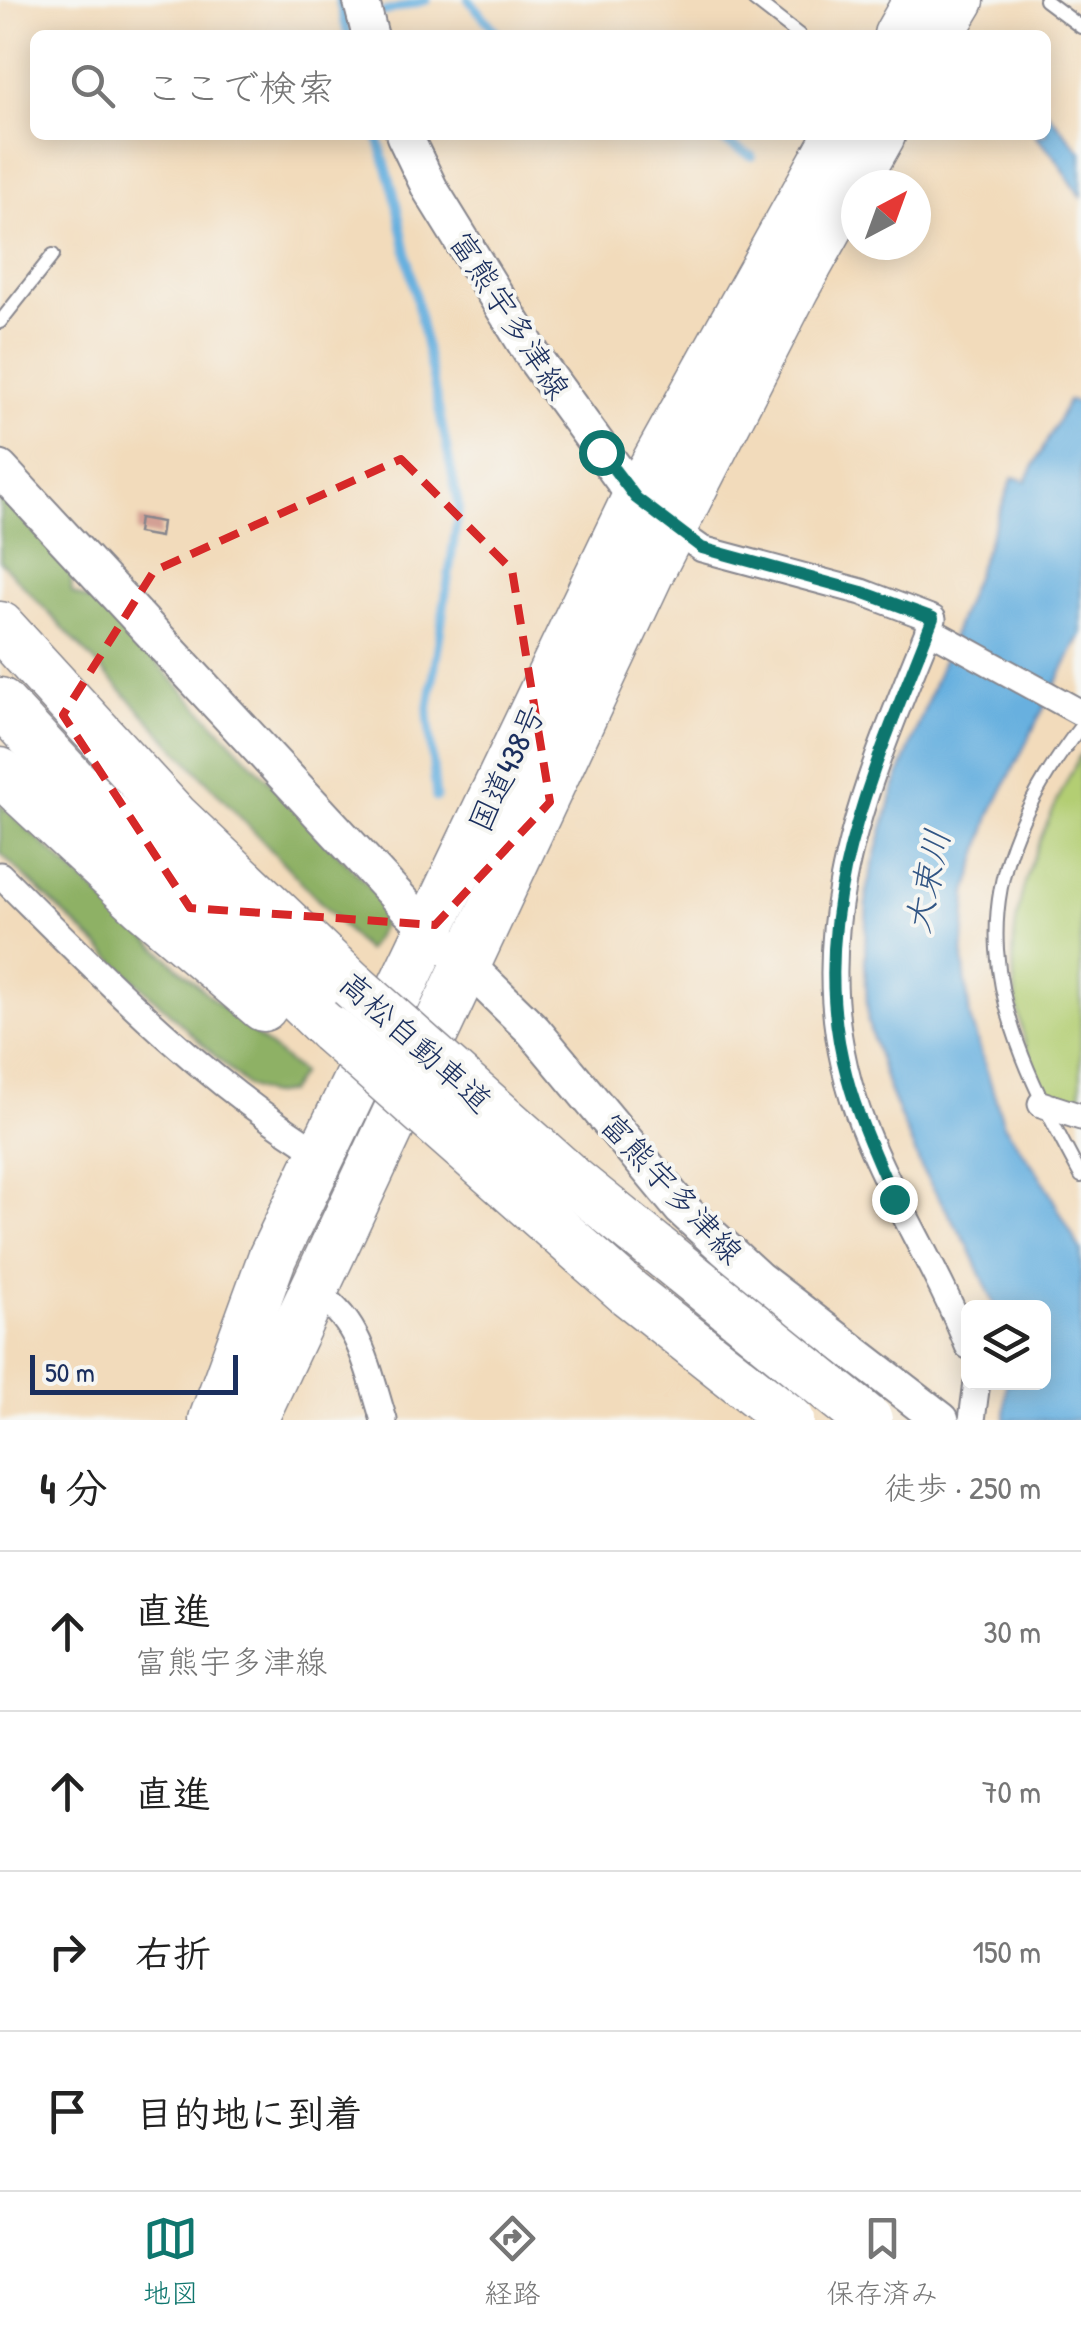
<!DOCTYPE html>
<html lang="ja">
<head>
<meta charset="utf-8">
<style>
	body { margin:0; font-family:"Patrick Hand","Klee One",sans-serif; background:#f2f2f2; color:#222 }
	.controls { position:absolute; right:30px; bottom:30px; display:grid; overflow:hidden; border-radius:15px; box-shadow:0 5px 25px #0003 }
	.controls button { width:90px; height:90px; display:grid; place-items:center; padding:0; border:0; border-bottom:2px solid #e0e0e0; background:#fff; color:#222; font:50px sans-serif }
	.compass { position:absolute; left:841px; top:170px; width:90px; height:90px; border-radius:50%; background:#fff; box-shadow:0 5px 25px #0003; rotate:41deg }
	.scale { position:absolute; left:30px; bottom:25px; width:208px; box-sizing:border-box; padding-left:10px; border:5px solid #1b2f5e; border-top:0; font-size:28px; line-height:35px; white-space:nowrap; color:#1b2f5e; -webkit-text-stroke:8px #f6f6f2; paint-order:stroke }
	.stop { position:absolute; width:30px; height:30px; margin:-22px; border:8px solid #0f766e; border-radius:50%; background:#fff }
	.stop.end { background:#0f766e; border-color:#fff; box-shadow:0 2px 10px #0008 }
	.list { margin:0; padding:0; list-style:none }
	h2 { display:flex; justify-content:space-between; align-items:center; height:130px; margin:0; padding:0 40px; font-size:42px }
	h2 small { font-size:32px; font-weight:400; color:#767676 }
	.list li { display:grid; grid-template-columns:65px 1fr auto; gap:30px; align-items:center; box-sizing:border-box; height:160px; padding:0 40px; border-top:2px solid #e0e0e0 }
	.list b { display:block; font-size:38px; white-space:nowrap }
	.list p { margin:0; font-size:32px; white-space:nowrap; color:#767676 }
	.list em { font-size:32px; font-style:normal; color:#767676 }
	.icon { flex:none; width:55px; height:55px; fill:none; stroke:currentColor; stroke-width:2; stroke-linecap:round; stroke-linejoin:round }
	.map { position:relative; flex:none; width:1081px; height:1420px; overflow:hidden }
	.search { position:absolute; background:#fff; box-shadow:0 5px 25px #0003; left:30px; right:30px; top:30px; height:110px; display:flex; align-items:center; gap:25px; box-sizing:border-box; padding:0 35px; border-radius:15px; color:#767676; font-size:38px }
	.sheet { height:770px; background:#fff }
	nav { display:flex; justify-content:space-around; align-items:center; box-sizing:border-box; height:140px; border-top:2px solid #e0e0e0; background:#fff; font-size:28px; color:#767676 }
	nav a { display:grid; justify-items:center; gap:5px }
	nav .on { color:#0f766e }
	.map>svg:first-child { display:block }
	.green { fill:#b3ce73; stroke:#677e68; stroke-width:2.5 }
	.forest { fill:#8eb165; stroke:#547062; stroke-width:2.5 }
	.water { fill:#67b0df; stroke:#41709e; stroke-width:2.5 }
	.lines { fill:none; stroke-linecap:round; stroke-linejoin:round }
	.stream { stroke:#67b0df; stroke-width:9 }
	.building { fill:#d3a095 }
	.lane-casing { stroke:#86858c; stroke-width:16 }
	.street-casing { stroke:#86858c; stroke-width:29 }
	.secondary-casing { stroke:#86858c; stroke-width:39 }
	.highway-casing { stroke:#86858c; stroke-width:51 }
	.lane { stroke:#fff; stroke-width:12 }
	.street { stroke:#fff; stroke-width:25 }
	.secondary { stroke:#fff; stroke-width:35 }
	.highway { stroke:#fff; stroke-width:48 }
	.highway-bridge-casing { stroke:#86858c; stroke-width:51; stroke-linecap:butt }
	.highway-bridge { stroke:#fff; stroke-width:48 }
	.route { stroke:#0f766e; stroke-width:12 }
	.marked { fill:none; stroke:#d62828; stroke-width:8; stroke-dasharray:20 12; stroke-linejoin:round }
	.labels { text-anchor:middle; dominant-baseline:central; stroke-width:8; stroke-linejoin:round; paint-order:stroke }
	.street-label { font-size:32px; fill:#1b2f5e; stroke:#f6f6f2 }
	.water-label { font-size:35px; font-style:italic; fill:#325685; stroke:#f6f6f2 }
</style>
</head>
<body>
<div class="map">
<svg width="1081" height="1420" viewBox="0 0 1081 1420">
	<rect width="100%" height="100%" fill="#f6f6f2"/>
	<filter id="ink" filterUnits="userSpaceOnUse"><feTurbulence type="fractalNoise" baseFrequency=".01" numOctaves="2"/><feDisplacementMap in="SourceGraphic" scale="20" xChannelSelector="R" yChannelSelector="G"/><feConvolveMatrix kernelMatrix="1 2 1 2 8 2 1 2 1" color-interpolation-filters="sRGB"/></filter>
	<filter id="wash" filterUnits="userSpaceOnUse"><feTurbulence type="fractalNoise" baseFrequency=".0048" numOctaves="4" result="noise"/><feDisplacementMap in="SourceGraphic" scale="40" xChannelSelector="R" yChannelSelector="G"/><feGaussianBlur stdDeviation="2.25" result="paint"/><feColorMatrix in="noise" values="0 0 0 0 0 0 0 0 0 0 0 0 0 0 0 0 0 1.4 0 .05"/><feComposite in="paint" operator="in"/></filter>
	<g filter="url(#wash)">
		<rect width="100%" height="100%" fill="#f2dbbb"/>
		<path class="green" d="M1081,753v354l-39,-15c-55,-139 -25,-213 39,-339z"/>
		<g class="forest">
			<path d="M0,495l71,75 1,23 31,13 279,294c6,22 -3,33 -16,51l-366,-390z"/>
			<path d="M0,804l215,197 86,72 -13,19 -19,3 -22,-9 -247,-233z"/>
		</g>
		<g class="water">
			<path d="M1046,110l35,42v46l-25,-40 -21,-23h11z"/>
			<path d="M1068,401l13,2v231l-90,179 -24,79 -4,67 7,59 34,107 37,52 40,74v169h-76l1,-37 38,-1v-74h-48l-28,-63 -45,-73 -35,-85 -20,-64 -3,-60 2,-76 27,-98 119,-312 13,4z"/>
		</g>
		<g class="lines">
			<g class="stream">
				<path d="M339,0l9,35"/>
				<path d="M469,0l30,35"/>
				<path d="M384,12l43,-12"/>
				<path d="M377,135l17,57 65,315 -31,206 8,85"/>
				<path d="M712,135l40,21"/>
			</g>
		</g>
		<g id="blocks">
			<path class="building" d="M139,518l23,4 -2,15 -23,-4z"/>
		</g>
	</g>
	<g filter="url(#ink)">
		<use href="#blocks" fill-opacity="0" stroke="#86858c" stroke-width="2.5"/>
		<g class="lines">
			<defs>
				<g id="lane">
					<path d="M754,0l45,35"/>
					<path d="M1045,0l36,27"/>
					<path d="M0,322l53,-67"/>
					<path d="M1081,726c-129,168 -95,278 0,450"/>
				</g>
				<g id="street">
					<path d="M672,528l30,21 160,43 71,27c-68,168 -141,324 -70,507 30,76 75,144 105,220"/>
					<path d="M928,629l153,84"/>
					<path d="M0,875c100,99 200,204 321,278"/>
					<path d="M1041,1104l40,13"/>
					<path d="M313,1292c48,26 55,79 71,128"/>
					<path d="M972,1420l5,-38"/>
				</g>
				<g id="secondary">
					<path d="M361,0l9,35"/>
					<path d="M404,135l26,54 105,170 101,139 16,14"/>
					<path d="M0,469l406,437 127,124 149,179 76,70 183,141"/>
				</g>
				<g id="highway">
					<path d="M898,35l20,-35"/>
					<path d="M939,35l21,-35"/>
					<path d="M0,626l175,191 176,167"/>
					<path d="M0,702l72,78 259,250"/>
					<path d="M0,772l142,132 121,103"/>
					<path d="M213,1420l59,-162 364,-760 202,-363"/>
					<path d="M253,1420l398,-850 144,-282 86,-153"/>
				</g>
			</defs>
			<use href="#lane" class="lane-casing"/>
			<use href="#street" class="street-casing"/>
			<use href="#secondary" class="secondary-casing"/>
			<use href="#highway" class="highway-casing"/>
			<use href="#lane" class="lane"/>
			<use href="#street" class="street"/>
			<use href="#secondary" class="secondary"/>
			<use href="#highway" class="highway"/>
			<defs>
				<g id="highway-bridge">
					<path d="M351,984l223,198 294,238"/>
					<path d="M331,1030l298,263 161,127"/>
				</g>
			</defs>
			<use href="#highway-bridge" class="highway-bridge-casing"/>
			<use href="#highway-bridge" class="highway-bridge"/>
		</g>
	</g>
	<g class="lines" filter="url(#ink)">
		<path class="route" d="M601,452l35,46 66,50 160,44 71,26c-57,148 -131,296 -86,459 11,42 30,82 47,122"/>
	</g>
	<path class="marked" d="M401,459l111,111 38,232 -115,123 -245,-17 -127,-193 91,-144z"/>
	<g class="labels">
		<g class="street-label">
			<text transform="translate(510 315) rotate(57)">富熊宇多津線</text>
			<text transform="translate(506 768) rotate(-65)">国道438号</text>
			<text transform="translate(416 1042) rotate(42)">高松自動車道</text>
			<text transform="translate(672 1188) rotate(47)">富熊宇多津線</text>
		</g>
		<g class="water-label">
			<text transform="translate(927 881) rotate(-78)">大束川</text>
		</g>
	</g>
</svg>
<div class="controls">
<button><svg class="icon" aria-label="layers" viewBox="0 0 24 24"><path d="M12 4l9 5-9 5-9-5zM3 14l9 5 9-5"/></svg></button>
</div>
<svg class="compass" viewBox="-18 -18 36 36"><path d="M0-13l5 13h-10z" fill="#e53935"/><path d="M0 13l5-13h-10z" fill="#767676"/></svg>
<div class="scale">50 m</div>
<div class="stop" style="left:601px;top:452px"></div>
<div class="stop end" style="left:894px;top:1199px"></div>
<div class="search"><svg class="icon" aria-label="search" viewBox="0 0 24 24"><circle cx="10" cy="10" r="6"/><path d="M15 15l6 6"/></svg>ここで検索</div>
</div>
<section class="sheet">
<h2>4 分<small>徒歩 · 250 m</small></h2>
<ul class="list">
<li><svg class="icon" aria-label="ahead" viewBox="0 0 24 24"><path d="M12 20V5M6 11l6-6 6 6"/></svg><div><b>直進</b><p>富熊宇多津線</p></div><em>30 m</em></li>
<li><svg class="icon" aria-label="ahead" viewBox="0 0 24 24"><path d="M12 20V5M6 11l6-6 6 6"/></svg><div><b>直進</b></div><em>70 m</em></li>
<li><svg class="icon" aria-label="right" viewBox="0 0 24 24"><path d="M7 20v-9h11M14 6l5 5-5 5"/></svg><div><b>右折</b></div><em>150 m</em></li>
<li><svg class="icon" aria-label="arrive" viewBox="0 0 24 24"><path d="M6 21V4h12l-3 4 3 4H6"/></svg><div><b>目的地に到着</b></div></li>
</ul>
</section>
<nav>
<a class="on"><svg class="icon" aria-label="map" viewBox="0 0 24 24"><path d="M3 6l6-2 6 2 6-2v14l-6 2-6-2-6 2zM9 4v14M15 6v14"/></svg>地図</a>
<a><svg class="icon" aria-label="directions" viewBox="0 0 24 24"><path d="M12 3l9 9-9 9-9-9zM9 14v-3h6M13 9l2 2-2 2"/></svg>経路</a>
<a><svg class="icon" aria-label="saved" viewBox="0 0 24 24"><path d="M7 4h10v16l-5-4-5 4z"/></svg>保存済み</a>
</nav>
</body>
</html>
